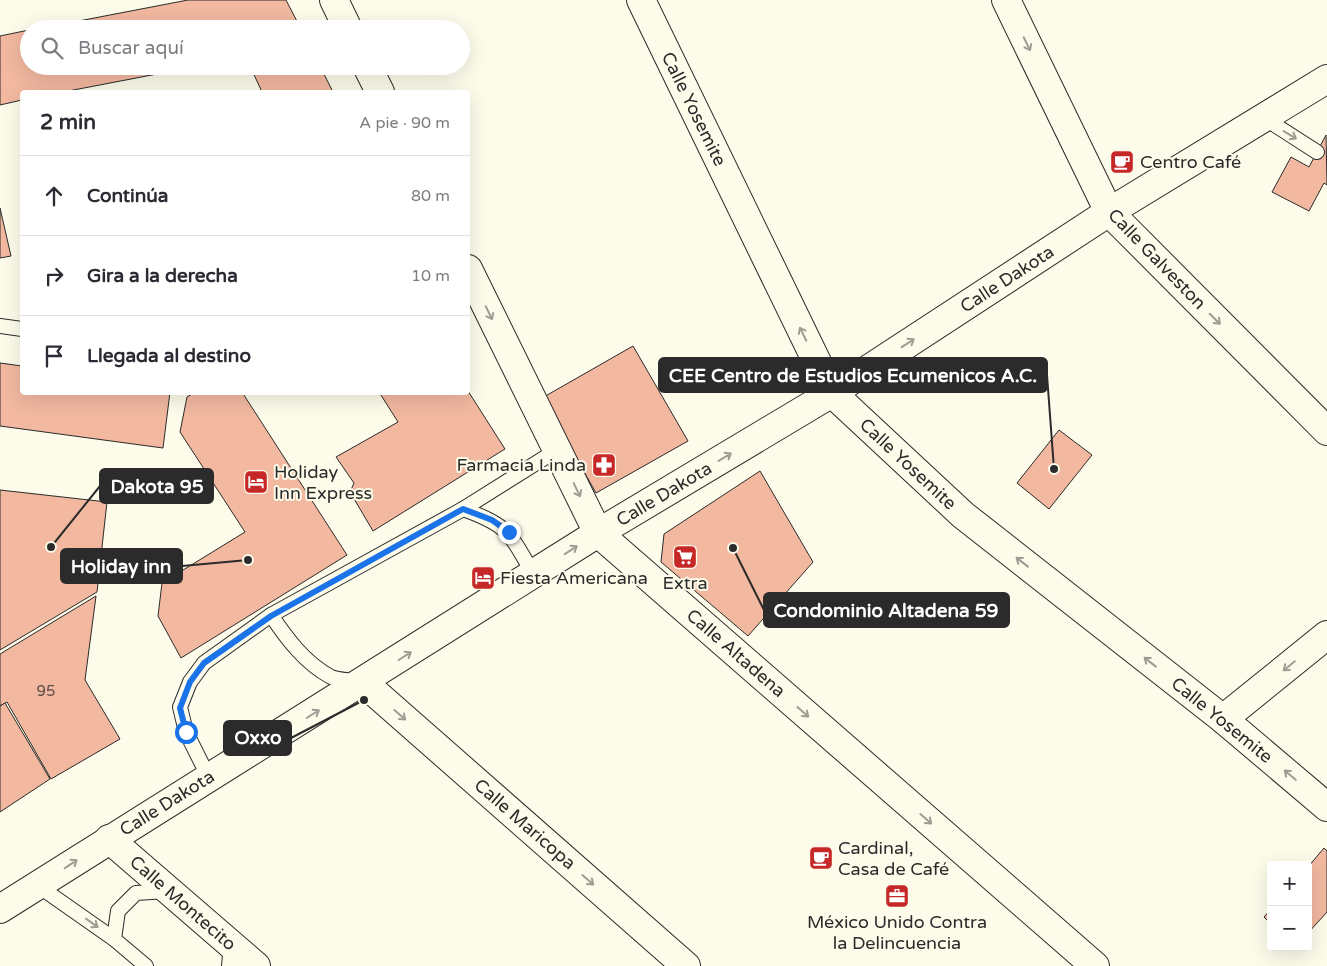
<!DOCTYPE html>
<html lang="es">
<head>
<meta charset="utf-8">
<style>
	body { margin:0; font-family:"Varela Round",sans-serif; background:#f7f7f7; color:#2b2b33 }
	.controls { position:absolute; right:15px; bottom:15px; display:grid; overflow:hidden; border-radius:5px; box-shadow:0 5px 20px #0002 }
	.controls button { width:45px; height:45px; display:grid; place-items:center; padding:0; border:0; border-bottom:1px solid #e1e1e2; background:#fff; color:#2b2b33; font:25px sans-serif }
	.stop { position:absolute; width:15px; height:15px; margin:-11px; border:4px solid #1a73e8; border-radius:50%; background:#fff }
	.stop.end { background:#1a73e8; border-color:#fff; box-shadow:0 1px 5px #0008 }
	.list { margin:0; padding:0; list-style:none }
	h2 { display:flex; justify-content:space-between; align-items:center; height:65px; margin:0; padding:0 20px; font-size:21px }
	h2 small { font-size:16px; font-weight:400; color:#7c7c81 }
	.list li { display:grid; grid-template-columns:32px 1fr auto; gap:15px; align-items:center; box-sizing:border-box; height:80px; padding:0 20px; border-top:1px solid #e1e1e2 }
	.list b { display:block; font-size:19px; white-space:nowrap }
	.list em { font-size:16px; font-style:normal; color:#7c7c81 }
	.icon { flex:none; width:28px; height:28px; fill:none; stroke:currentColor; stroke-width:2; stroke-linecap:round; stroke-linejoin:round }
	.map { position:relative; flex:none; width:1327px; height:966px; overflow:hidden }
	.search { position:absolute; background:#fff; box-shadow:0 5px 20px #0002; left:20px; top:20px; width:450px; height:55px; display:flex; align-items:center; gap:12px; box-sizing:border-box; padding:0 18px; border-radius:28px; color:#7c7c81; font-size:19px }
	.panel { position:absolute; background:#fff; box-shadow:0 5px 20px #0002; left:20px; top:90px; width:450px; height:305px; border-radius:5px }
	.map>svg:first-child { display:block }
	.building { fill:#f2b8a0; stroke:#2b2b2b }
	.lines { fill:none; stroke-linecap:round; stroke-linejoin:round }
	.service-casing { stroke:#2b2b2b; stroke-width:16 }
	.minor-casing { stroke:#2b2b2b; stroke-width:30 }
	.tertiary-casing { stroke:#2b2b2b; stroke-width:30 }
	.service { stroke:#fdfbea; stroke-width:14 }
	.minor { stroke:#fdfbea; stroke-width:28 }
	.tertiary { stroke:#fdfbea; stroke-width:28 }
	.oneway { stroke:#9e9d94 }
	.route { stroke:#1a73e8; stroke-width:6 }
	.labels { text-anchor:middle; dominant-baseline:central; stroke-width:4; stroke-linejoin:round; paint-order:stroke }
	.number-label { font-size:15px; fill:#5d4e48 }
	.street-label { font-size:18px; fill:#2b2b2b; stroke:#fdfbea }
	.poi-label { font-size:18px; fill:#2b2b2b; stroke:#fdfbea; text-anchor:start }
	.leader { fill:none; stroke:#2b2b2b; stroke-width:2 }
	.callout-dot { fill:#2b2b2b; stroke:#fdfbea; stroke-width:2 }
	.callout { fill:#2b2b2b; stroke:#2b2b2b; stroke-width:2 }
	.callout-label { font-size:19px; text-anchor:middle; font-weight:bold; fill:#fff }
</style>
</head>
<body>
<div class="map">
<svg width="1327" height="966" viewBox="0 0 1327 966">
	<rect width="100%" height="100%" fill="#fdfbea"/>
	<g class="building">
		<path d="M188,0h98l15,29h-264z"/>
		<path d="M29,30v36h170l-136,26h-41v8l-22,5v-69z"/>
		<path d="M250,66h70l13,26h-71z"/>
		<path d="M1326,135l1,50 -3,-2 -15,28 -37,-19 19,-35 18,10z"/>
		<path d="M0,208l11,48 -11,2z"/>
		<path d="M633,346l55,95 -92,52 -54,-95z"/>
		<path d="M0,363l22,3v26h148l-7,56 -163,-22z"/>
		<path d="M468,391l37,58 -132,82 -23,-39 4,-9 -18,-26 62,-35 -19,-30z"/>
		<path d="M195,392h47l105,163 -166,103 -23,-42 4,-33 83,-51 -65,-100 7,-35z"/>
		<path d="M1059,430l33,25 -43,54 -32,-26z"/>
		<path d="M760,471l53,91 -65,74 -87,-74 3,-28z"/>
		<path d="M0,490l107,12 -10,90 -97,58z"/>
		<path d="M96,596l-11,84 35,59 -69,40 -44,-77 -7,4v-52z"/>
		<path d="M5,703l45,76 -50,33v-106z"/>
		<path d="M1324,848l3,3v61l-19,21v-66z"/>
		<path d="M1271,909v15l-7,-7z"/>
	</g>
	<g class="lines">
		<defs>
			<g id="service">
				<path d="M1264,118l53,34"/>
				<path d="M0,326l22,3"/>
				<path d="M534,575c-25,-42 -24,-49 -71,-66l94,-59"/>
				<path d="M271,615c16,24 34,48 60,62 8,3 19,3 27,5"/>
				<path d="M209,778l-23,-46 -6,-25 10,-25 14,-19 67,-48 192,-106"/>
				<path d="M37,885l77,54 32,27"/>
				<path d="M114,939l4,-28 18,-18 31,-2"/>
				<path d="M229,966l2,-22"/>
			</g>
			<g id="minor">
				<path d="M334,0l14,29"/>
				<path d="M1006,0l103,212 218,219"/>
				<path d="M367,66l13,26"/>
				<path d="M468,269l130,264 497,433"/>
				<path d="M364,683l322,283"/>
				<path d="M1223,719l104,-84"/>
				<path d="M109,839l147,127"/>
			</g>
			<g id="tertiary">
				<path d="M641,0l191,393 131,122 260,204 104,88"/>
				<path d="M0,909l598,-376 234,-140 277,-181 218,-133"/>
			</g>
		</defs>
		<use href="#service" class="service-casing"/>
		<use href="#minor" class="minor-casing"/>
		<use href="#tertiary" class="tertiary-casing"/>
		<use href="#service" class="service"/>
		<use href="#minor" class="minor"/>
		<use href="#tertiary" class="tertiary"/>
	</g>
	<defs><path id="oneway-shaft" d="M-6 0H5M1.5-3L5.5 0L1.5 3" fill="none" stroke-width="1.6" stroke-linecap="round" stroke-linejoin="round" transform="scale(1.25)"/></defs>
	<g class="oneway">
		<use href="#oneway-shaft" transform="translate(1027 44) rotate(64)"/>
		<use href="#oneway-shaft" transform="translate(1290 135) rotate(31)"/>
		<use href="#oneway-shaft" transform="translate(489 313) rotate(64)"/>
		<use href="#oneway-shaft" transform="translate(1215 319) rotate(45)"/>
		<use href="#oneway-shaft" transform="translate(803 334) rotate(-116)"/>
		<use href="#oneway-shaft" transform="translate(908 343) rotate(-33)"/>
		<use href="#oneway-shaft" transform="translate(725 457) rotate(-31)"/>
		<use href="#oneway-shaft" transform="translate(577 490) rotate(64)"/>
		<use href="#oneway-shaft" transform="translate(571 550) rotate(-33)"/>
		<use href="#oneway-shaft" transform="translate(1022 562) rotate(-142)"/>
		<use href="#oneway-shaft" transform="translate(405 656) rotate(-32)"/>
		<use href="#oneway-shaft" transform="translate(1150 662) rotate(-142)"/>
		<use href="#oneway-shaft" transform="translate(1289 666) rotate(141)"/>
		<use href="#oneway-shaft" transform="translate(803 712) rotate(41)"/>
		<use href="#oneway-shaft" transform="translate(313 714) rotate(-32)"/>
		<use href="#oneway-shaft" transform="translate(400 715) rotate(41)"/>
		<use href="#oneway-shaft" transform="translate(1290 775) rotate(-140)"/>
		<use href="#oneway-shaft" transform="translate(926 819) rotate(41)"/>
		<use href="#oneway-shaft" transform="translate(71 864) rotate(-33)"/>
		<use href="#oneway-shaft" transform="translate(588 880) rotate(41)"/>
		<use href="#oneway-shaft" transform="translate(92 923) rotate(36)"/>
	</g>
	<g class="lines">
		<path class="route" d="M186,732l-6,-24 10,-26 14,-19 67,-47 192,-107 29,11 17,12"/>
	</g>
	<defs>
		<symbol id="cafe-square" viewBox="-11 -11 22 22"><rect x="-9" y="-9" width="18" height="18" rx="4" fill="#c62828" stroke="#fdfbea"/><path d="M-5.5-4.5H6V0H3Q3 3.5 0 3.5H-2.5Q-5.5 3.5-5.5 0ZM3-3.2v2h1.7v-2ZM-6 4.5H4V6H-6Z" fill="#fff"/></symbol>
		<symbol id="pharmacy-square" viewBox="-11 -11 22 22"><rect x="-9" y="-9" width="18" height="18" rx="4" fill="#c62828" stroke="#fdfbea"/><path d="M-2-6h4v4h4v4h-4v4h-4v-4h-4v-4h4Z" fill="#fff"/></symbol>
		<symbol id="hotel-square" viewBox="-11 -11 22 22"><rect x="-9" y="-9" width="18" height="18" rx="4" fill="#c62828" stroke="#fdfbea"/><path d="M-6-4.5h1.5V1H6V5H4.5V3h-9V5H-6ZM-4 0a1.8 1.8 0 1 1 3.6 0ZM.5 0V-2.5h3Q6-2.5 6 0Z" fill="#fff"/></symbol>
		<symbol id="supermarket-square" viewBox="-11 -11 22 22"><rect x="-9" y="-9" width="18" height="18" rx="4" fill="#c62828" stroke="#fdfbea"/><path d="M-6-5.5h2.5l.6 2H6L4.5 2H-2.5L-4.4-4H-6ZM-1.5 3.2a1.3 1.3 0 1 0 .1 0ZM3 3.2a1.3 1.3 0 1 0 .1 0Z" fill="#fff"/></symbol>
		<symbol id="office-square" viewBox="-11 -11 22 22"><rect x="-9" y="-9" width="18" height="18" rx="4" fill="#c62828" stroke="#fdfbea"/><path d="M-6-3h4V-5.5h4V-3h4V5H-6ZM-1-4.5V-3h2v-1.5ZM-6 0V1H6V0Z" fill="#fff"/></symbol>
	</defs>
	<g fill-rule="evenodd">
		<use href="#cafe-square" x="1108" y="148" width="28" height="28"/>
		<use href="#pharmacy-square" x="590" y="451" width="28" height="28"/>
		<use href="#hotel-square" x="242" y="468" width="28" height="28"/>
		<use href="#supermarket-square" x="671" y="543" width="28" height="28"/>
		<use href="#hotel-square" x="469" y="564" width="28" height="28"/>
		<use href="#cafe-square" x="807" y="844" width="28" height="28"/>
		<use href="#office-square" x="883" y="882" width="28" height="28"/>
	</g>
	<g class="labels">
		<g class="number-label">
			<text x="46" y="691">95</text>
		</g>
		<g class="street-label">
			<text transform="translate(694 109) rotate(64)">Calle Yosemite</text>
			<text transform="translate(1157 259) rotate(46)">Calle Galveston</text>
			<text transform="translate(1007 279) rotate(-33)">Calle Dakota</text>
			<text transform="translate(908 464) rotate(43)">Calle Yosemite</text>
			<text transform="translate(664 494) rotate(-31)">Calle Dakota</text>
			<text transform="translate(736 653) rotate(41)">Calle Altadena</text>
			<text transform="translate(1222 720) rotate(39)">Calle Yosemite</text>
			<text transform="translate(167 803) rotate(-32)">Calle Dakota</text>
			<text transform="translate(525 824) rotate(41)">Calle Maricopa</text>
			<text transform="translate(183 903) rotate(41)">Calle Montecito</text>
		</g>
		<g class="poi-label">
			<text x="1140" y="162">Centro Café</text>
			<text x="586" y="465" text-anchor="end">Farmacia Linda</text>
			<text x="274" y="472">Holiday<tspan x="274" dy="21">Inn Express</tspan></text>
			<text x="500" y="578">Fiesta Americana</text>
			<text x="685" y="583" text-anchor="middle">Extra</text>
			<text x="838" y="848">Cardinal,<tspan x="838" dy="21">Casa de Café</tspan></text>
			<text x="897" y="922" text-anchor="middle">México Unido Contra<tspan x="897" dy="21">la Delincuencia</tspan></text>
		</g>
	</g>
	<path class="leader" d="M1054 469L1047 375M51 547L100 486M248 560L182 566M733 548L764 610M364 700L291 738"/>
	<g class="callout-dot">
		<circle cx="1054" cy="469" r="5"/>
		<circle cx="51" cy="547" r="5"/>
		<circle cx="248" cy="560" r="5"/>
		<circle cx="733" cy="548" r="5"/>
		<circle cx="364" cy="700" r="5"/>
	</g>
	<g class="callout">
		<rect x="659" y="358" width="388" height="34" rx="5"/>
		<rect x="100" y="469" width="113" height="34" rx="5"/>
		<rect x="61" y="549" width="121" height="34" rx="5"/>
		<rect x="764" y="593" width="245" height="34" rx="5"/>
		<rect x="224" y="721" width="67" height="34" rx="5"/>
	</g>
	<g class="callout-label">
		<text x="853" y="382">CEE Centro de Estudios Ecumenicos A.C.</text>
		<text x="157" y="493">Dakota 95</text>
		<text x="121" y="573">Holiday inn</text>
		<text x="886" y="617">Condominio Altadena 59</text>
		<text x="258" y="744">Oxxo</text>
	</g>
</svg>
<div class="controls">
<button>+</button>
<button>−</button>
</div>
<div class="stop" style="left:186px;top:732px"></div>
<div class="stop end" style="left:509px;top:532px"></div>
<div class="search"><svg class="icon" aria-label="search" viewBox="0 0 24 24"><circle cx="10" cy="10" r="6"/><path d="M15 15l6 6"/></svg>Buscar aquí</div>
<section class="panel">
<h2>2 min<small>A pie · 90 m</small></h2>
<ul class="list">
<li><svg class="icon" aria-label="ahead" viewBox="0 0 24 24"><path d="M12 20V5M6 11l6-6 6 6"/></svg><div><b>Continúa</b></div><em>80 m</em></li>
<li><svg class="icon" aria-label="right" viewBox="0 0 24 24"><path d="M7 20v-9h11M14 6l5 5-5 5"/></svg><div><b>Gira a la derecha</b></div><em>10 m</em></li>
<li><svg class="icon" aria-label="arrive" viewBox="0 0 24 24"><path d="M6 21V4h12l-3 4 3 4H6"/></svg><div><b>Llegada al destino</b></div></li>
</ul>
</section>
</div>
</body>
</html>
